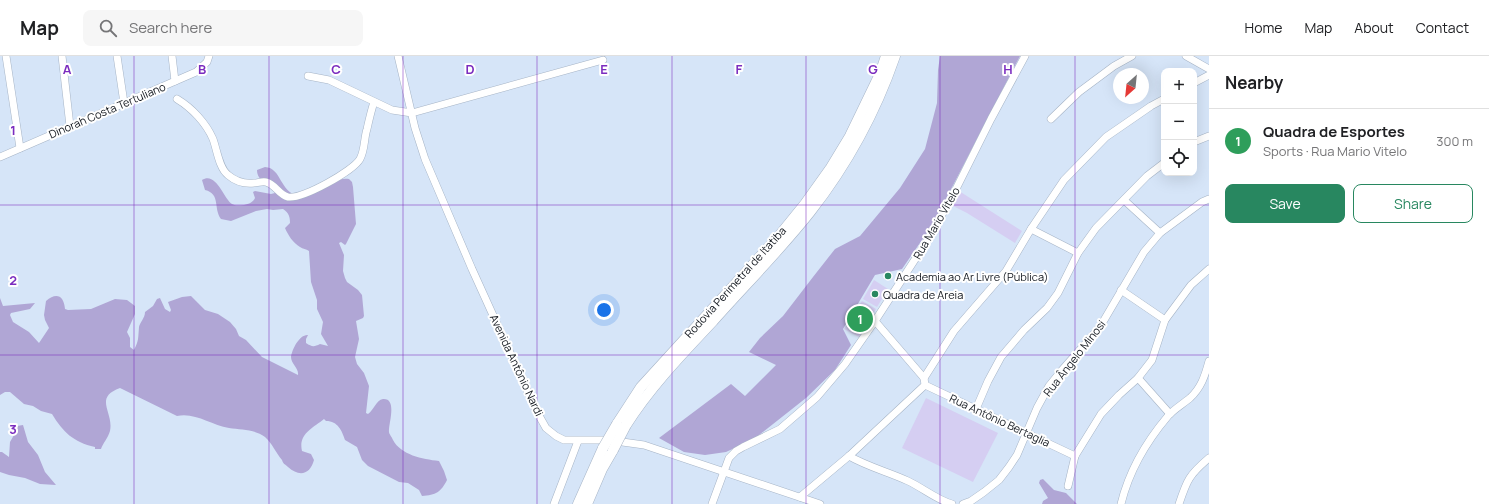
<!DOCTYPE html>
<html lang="en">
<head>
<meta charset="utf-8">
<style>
	body { margin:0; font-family:Manrope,sans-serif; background:#f6f6f6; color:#202124 }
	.controls { position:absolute; right:12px; top:12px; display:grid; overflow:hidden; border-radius:8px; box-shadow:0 4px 16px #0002 }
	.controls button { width:36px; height:36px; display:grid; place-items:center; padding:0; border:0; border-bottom:1px solid #e0e0e0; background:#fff; color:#202124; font:20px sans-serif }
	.compass { position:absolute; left:1113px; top:12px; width:36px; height:36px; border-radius:50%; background:#fff; box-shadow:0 4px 16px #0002; rotate:207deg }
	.you { position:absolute; left:604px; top:254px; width:14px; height:14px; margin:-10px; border:3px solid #fff; border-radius:50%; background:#1a73e8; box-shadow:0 0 0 6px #1a73e833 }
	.badge { display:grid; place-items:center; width:26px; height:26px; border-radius:50%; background:#288760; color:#fff; font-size:13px; font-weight:700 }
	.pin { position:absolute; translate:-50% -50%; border:2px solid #fff; box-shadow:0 1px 4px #0006 }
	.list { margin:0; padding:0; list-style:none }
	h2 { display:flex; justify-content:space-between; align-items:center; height:52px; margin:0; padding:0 16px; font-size:17px }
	h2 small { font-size:13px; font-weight:400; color:#757577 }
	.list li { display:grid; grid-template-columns:26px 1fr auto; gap:12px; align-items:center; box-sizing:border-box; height:64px; padding:0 16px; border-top:1px solid #e0e0e0 }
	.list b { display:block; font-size:15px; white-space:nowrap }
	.list p { margin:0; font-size:13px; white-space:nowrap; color:#757577 }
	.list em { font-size:13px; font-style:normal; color:#757577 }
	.actions { display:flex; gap:8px; padding:12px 16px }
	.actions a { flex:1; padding:9px 0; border:1px solid #288760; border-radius:8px; text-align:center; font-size:14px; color:#288760 }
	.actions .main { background:#288760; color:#fff }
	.icon { flex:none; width:22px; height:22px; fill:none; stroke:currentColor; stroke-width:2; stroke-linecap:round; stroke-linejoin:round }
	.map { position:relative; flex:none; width:1209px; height:448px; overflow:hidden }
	header { display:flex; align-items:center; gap:24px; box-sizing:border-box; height:56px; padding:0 20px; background:#fff; border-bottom:1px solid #e0e0e0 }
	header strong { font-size:19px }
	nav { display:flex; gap:22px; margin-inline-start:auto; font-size:14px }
	.search { width:280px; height:36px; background:#f6f6f6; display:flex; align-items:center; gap:10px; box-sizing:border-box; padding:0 14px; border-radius:8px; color:#757577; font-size:15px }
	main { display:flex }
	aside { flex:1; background:#fff }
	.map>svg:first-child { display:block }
	.green { fill:#d5cef2 }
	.forest { fill:#b0a6d5 }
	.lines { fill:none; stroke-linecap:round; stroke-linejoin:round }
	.minor-casing { stroke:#a6b4c6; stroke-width:8 }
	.highway-casing { stroke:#a6b4c6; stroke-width:11 }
	.minor { stroke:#fff; stroke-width:7 }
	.highway { stroke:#fff; stroke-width:10 }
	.highway-bridge-casing { stroke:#a6b4c6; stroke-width:11; stroke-linecap:butt }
	.highway-bridge { stroke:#fff; stroke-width:10 }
	.grid { fill:none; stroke:#7b2cbf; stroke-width:1; stroke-opacity:0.55 }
	.poi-dot { fill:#288760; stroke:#fff; stroke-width:1.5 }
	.labels { text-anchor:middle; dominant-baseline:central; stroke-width:4; stroke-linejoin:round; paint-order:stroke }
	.street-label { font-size:11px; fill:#12171e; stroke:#fff }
	.poi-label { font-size:11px; fill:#12171e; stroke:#fff; text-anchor:start }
	.grid-label { font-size:13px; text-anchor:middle; font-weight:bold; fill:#7b2cbf; stroke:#fff; stroke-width:4; stroke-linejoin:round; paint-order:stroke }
</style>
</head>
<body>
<header>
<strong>Map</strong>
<div class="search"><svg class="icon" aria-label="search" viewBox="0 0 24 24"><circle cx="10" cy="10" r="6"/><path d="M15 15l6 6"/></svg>Search here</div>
<nav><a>Home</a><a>Map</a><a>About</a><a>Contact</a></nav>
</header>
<main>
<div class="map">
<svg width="1209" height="448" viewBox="0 0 1209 448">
	<rect width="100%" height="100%" fill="#d6e5f8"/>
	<g class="green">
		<path d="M959,135l63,40 -7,12 -48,-30 -16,-8z"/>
		<path d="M874,224l14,9 -11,18 -14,-8z"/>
		<path d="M862,245l14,8 -17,28 -15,-8z"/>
		<path d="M926,342l72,35 -25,49 -71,-34z"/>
	</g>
	<g class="forest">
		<path d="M940,0h80l-87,168 -31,45 -27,6 -32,54 8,16 -16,25 -29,28 -52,41 -28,13 -21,3 -21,-3 -25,-14 72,-54 14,12 31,-31 -27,-13 11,-14 23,-22 30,-39 22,-28 25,-13 40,-48 25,-39 12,-46 1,-33z"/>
		<path d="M265,111c17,1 14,25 34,29 17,4 31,-20 50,-17l3,3 1,5 3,37 -10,20 -1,1 -4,-3 -2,1 5,12 -1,16 2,7 2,4 11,8 4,5 2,21 -1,2 -7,3 3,18 -4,18 2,7 7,9 5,13 -3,27 2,1c6,-4 8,-14 15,-15 15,-1 5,26 6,33 0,2 3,5 4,8 8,15 29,19 46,21l5,10 3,9c-6,12 -11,15 -25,16l-3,-6 -11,-7 -9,-1 -31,-16 -6,-6 -5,-13 -12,-7c-3,-9 -7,-19 -19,-19l-2,-2c-11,9 -26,15 -22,32l9,3 3,6c-4,15 -15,17 -26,7 -3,-3 -5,-3 -6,-7 -6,-7 -10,-17 -17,-23 -11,-8 -24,-7 -36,-9 -18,-3 -34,-16 -52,-12l-57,-28c-27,10 -6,24 -10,43 -2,7 -7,12 -9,18h-6v-2c-22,-5 -32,-15 -43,-33l-11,-3 -8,-5 -9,-2 -14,-12h-5l-5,3v-109v12l3,8 32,-3 -5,6 -19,4 -1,2 3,7 16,10 10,11 10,-15 -4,-8 -1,-5 2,-14c10,-9 18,-6 19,8l3,1 23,-1 24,-10 12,1 8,6v8l-8,18 3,6v9l4,3c5,-10 4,-12 5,-23 1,-5 6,-9 6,-15l8,-6 4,-7 3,-1 5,11 5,3 1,-2 -3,-8 14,-5 9,-1 14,14 13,4 12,8 6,7 3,7 7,4 16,17 36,18c1,-7 -7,-11 -7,-18 1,-8 9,-23 17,-22l-2,4v4c6,4 8,4 14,1l8,2 -7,-12 2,-12 -6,-13v-9l-6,-18 -2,-31c-3,-2 -6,-2 -9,-4 -7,-4 -12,-12 -15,-19l5,-5c0,-6 -1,-10 -7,-14l-10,1 -6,-1 -11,2 -25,10 -10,-2c-8,-11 0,-25 -16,-29l-3,-10c14,-9 22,19 30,24 3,2 8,1 12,1 5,-1 9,-3 11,-7l-2,-6 2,-1 16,3 4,-1c-5,-10 -18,-11 -18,-23z"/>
		<path d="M23,369l5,17 10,13 7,17 11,13 -16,-1 -15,-6 -16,-3 -9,-3v-20h2l7,5 1,-15 4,-7v-6l3,-3z"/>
		<path d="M1043,423l11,11 12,3 11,11h-35l1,-3 5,-3 -9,-15 1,-3z"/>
	</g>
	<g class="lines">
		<defs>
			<g id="minor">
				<path d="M6,0l14,92"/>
				<path d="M62,0l8,70"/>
				<path d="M117,0l7,47"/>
				<path d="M172,0l3,25"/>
				<path d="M398,0l17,72 10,31 47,110 65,143 9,16 10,8 8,4h44l36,5 176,59"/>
				<path d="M1186,0l23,13"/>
				<path d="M308,20l21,4 63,30 20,3 191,-53"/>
				<path d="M1194,27l15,-8"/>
				<path d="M177,43c15,9 29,24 36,40 4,11 6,29 15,36 7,6 17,9 26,8 4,0 8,-2 12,-1 9,2 13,13 22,15 15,2 65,-26 72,-38 5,-9 4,-21 7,-30 2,-9 4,-18 7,-27"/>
				<path d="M1051,63l28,-27 35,-26 18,-10"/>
				<path d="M1194,86l15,-6"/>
				<path d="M0,101l196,-85 11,-10 2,-6"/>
				<path d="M1124,144l36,33"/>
				<path d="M1031,173l47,24"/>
				<path d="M1121,234l44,30"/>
				<path d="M875,265l49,57"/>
				<path d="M1138,322l32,36"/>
				<path d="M925,329l150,71"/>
				<path d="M976,353l12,-28 13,-24 23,-27 23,-22 11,-15 20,-40 18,-25 51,-52 17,-13"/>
				<path d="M849,400c19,11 40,16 59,25 15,7 29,19 44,23"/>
				<path d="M1068,430l7,-30 26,-42 18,-19 19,-17 14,-18 13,-40 26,-35 18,-16"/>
				<path d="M800,441l49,-41 76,-71 -1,-7 30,-47 52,-60 25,-42 33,-49 42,-43 45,-31 13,-7"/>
				<path d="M554,448l24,-63"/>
				<path d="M712,448l17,-46 7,-7 7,-4 37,-18 37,-32 28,-33 30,-43 50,-77 27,-47 39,-78 34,-63"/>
				<path d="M963,448l8,-3 13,-9 15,-12 10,-13 8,-12 20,-47 12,-22 13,-16 38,-43 44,-75 16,-19 42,-31 7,-3"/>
				<path d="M1121,448c8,-33 25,-62 47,-88 6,-7 15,-12 22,-18 11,-10 15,-22 19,-37"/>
				<path d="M1179,448c8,-24 10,-29 30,-46"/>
			</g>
			<g id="highway">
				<path d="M617,368l24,-37 138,-151 26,-32 25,-35 20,-33 30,-62 6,-18"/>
				<path d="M626,369c24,-38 56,-71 87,-104 32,-36 67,-71 97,-109 36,-46 66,-101 85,-156"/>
				<path d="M578,448l25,-56"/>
				<path d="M587,448l15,-35 11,-19"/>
			</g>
		</defs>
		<use href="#minor" class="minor-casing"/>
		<use href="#highway" class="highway-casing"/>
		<use href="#minor" class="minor"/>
		<use href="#highway" class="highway"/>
		<defs>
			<g id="highway-bridge">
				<path d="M603,392l14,-24"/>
				<path d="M613,394l13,-25"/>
			</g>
		</defs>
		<use href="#highway-bridge" class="highway-bridge-casing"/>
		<use href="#highway-bridge" class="highway-bridge"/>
	</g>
	<path class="grid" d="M134,0v448M269,0v448M403,0v448M537,0v448M672,0v448M806,0v448M940,0v448M1075,0v448M0,149h1209M0,299h1209"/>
	<g class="poi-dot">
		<circle cx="888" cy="220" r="4"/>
		<circle cx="875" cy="238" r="4"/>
	</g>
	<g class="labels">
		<g class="street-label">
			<text transform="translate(107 54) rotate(-23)">Dinorah Costa Tertuliano</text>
			<text transform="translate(936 167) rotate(-60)">Rua Mario Vitelo</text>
			<text transform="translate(735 226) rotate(-48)">Rodovia Perimetral de Itatiba</text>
			<text transform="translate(1074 302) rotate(-52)">Rua Ângelo Minosi</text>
			<text transform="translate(517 309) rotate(65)">Avenida Antônio Nardi</text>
			<text transform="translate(1000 364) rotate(25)">Rua Antônio Bertaglia</text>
		</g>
		<g class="poi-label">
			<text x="896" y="220">Academia ao Ar Livre (Pública)</text>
			<text x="883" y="238">Quadra de Areia</text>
		</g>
	</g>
	<g class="grid-label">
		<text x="67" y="18">A</text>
		<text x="202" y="18">B</text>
		<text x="336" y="18">C</text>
		<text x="470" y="18">D</text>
		<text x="604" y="18">E</text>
		<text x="739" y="18">F</text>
		<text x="873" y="18">G</text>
		<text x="1008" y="18">H</text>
		<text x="13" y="79">1</text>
		<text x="13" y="229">2</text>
		<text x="13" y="378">3</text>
	</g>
</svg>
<div class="controls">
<button>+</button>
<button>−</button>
<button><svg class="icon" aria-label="locate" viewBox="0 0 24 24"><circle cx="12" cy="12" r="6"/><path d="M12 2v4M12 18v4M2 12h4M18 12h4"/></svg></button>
</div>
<svg class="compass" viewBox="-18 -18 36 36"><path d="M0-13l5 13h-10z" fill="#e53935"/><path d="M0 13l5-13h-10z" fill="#757577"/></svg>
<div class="you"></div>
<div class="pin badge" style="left:860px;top:263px;background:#2e9e5b">1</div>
</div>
<aside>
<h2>Nearby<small></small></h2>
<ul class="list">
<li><span class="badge" style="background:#2e9e5b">1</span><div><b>Quadra de Esportes</b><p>Sports · Rua Mario Vitelo</p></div><em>300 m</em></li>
</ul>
<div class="actions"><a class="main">Save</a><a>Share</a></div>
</aside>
</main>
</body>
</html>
